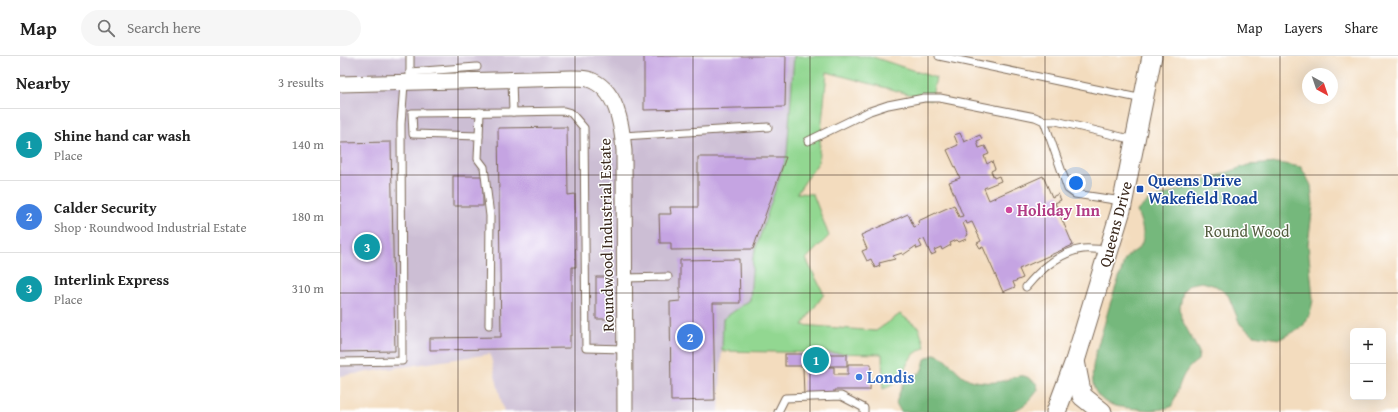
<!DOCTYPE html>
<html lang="en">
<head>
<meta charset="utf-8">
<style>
	body { margin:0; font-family:"Gentium Book Plus",serif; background:#f6f6f6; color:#222 }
	.controls { position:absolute; right:12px; bottom:12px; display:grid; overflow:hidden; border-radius:6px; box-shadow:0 4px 16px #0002 }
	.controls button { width:36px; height:36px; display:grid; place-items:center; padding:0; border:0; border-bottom:1px solid #e0e0e0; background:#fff; color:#222; font:20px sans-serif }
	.compass { position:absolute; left:962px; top:12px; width:36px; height:36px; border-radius:50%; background:#fff; box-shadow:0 4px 16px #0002; rotate:140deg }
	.you { position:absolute; left:736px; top:127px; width:14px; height:14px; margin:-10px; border:3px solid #fff; border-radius:50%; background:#1a73e8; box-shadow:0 0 0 6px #1a73e833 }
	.badge { display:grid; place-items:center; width:26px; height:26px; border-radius:50%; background:#0b8043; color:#fff; font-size:13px; font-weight:700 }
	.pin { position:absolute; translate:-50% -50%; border:2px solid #fff; box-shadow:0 1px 4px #0006 }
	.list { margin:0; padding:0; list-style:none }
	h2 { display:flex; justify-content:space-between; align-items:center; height:52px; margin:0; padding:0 16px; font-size:17px }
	h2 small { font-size:13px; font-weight:400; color:#767676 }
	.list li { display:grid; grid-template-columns:26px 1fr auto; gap:12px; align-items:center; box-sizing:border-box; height:72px; padding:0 16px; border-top:1px solid #e0e0e0 }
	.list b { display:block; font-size:15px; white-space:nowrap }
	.list p { margin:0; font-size:13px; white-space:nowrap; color:#767676 }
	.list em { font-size:13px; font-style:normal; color:#767676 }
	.icon { flex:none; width:22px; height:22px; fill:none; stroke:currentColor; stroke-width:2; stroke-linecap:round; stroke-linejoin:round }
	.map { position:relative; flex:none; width:1058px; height:356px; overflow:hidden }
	header { display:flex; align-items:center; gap:24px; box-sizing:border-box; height:56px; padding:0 20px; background:#fff; border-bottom:1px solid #e0e0e0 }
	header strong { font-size:19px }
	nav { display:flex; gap:22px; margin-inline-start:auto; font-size:14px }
	.search { width:280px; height:36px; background:#f6f6f6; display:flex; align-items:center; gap:10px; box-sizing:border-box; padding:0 14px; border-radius:22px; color:#767676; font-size:15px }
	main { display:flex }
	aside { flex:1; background:#fff }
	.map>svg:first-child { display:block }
	.industrial { fill:#ccbed4 }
	.green { fill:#92d791; stroke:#668058 }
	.forest { fill:#75b87b; stroke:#58714c }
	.building { fill:#c5a4e2 }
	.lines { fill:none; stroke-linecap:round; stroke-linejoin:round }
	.service-casing { stroke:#7b6856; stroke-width:9 }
	.minor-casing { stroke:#7b6856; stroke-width:17 }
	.tertiary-casing { stroke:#7b6856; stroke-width:21 }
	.service { stroke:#fff; stroke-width:7 }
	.minor { stroke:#fff; stroke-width:15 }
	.tertiary { stroke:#fff; stroke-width:19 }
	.grid { fill:none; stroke:#3b2a1e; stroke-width:1; stroke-opacity:0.55 }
	.transit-dot { fill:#1a4fb4; stroke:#fff; stroke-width:1.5 }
	.hotel-dot { fill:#d1479c; stroke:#fff; stroke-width:1.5 }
	.shop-dot { fill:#3f7fe0; stroke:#fff; stroke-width:1.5 }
	.labels { text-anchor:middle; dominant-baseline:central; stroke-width:3; stroke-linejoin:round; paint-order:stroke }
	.transit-label { font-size:16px; font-weight:bold; fill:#164399; stroke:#fff; text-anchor:start }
	.hotel-label { font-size:16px; font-weight:bold; fill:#b23c85; stroke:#fff; text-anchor:start }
	.street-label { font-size:16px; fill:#3b2a1e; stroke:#fff }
	.park-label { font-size:16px; fill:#555e40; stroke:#fff }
	.shop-label { font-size:16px; font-weight:bold; fill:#366cbe; stroke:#fff; text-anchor:start }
</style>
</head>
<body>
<header>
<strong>Map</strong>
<div class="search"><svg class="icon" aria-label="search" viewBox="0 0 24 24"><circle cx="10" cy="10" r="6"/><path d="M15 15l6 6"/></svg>Search here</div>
<nav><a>Map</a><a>Layers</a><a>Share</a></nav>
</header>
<main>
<aside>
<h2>Nearby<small>3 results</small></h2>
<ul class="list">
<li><span class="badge" style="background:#0f9aa8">1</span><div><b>Shine hand car wash</b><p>Place</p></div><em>140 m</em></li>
<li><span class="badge" style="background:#3f7fe0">2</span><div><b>Calder Security</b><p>Shop · Roundwood Industrial Estate</p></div><em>180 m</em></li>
<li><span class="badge" style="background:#0f9aa8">3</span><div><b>Interlink Express</b><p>Place</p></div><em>310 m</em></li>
</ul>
</aside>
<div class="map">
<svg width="1058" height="356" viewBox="0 0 1058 356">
	<rect width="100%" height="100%" fill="#fff"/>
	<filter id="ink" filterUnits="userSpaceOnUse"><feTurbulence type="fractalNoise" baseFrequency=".025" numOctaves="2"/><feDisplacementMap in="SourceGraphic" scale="8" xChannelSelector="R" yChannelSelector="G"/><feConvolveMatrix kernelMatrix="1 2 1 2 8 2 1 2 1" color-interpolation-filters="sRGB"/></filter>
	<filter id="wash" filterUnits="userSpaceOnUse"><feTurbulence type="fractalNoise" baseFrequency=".012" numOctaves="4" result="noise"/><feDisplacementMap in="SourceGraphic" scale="16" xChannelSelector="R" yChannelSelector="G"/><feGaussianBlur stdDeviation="0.9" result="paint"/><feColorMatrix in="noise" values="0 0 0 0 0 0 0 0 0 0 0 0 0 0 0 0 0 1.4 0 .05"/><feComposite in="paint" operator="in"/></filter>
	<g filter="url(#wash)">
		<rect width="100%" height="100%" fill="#f3dcbe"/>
		<path class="industrial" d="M0,0h454l-7,98 -34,103 -3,43 -27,19 -4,93h-215l-14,-58 -150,22z"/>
		<path class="green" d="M454,0h76l66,22 -5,22 -104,-28 -9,91 -21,30 16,1 16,42 -23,23 18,35 -22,31 74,6 24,-17 19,14 6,19c-5,3 -12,7 -15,12 -10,16 -6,23 -27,30l-1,-35 -160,-3 1,-32 27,-19 3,-43 34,-103z"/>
		<g class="forest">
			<path d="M938,107l23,4 10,18 2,20 -5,39 5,56 -3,14 -7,12 -23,13 -27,-4 -13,-11 -12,-29 -12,-9 -14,-4 -12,2 -7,7 -3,16 1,11 18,34 -1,8c-20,14 -17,28 -27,47 -20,5 -23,3 -42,1 -58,-4 -32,-55 -23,-90 4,-16 10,-31 15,-46 2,-4 2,-11 5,-14 6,-8 15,-6 17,-20 1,-9 -3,-18 -6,-27l11,-10 100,-36z"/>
			<path d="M595,298c17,5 22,24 40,27 11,2 21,2 31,-1 6,-2 12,-5 18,-4 5,1 10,6 13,8l1,6c-8,11 -16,19 -30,22h-107l-5,-9c2,-6 6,-20 11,-24 12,-10 13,2 18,-20z"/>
		</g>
		<g id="blocks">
			<g class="building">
				<path d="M304,0h142l-1,51 -141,3z"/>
				<path d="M227,71l1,68 7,-1 1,73h-4v68h-2v13l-140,2v-12l71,-1 -3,-209z"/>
				<path d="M620,77l4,9 16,-7 2,4 -5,2 2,7 6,-2 4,8 -5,2 3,8 5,-3 3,8 -4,2 3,7 5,-2 2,5 -17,7 5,12 54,-24 9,21 6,-3 3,6 -6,3 18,42 -54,24 4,9 -10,4 2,5 -12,5 -20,-45 -3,1 -3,-5 4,-2 -9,-19 -5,2 -1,-3 -3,2 5,12 -3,2 1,2 -7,3 -2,-2 -7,3 1,2 -9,5 -1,-3 -7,3 2,3 -5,2 -7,-16 -5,2 3,6 -5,2 -1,-3 -13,9 -1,-2 -9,3 2,3 -16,4 1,3 -5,2 -4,-9 -4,2 -5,-10 5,-2 -6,-14 47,-21 6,13 5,-2 -1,-4 36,-16 5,12 4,-1 -14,-34 11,-4 -13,-28 11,-5 -4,-10z"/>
				<path d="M51,86l4,209 -55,1v-209z"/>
				<path d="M358,101h88l-33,92 -82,1v-7h-11l-1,-29h12l-1,-7h28z"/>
				<rect x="113" y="120" width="30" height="30"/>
				<path d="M399,203l1,44h-27l2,97 -44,1 -1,-99 10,-1v-41z"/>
				<rect x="256" y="221" width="15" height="42"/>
				<rect x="445" y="298" width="62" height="12"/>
				<path d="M508,308h23l-1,26h-36v6h-30l-1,-29h31v7h14z"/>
			</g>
		</g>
	</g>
	<g filter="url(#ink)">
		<use href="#blocks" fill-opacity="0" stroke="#7b6856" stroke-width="1"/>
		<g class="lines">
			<defs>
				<g id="service">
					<path d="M599,0l204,43"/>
					<path d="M70,16l67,-5"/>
					<path d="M70,21v-21"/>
					<path d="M172,23l1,33 51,-1 7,2 13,15 2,220 39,1"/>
					<path d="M704,65l24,68 7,5 47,7"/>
					<path d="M139,80l1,-24"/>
					<path d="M283,80l145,-9"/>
					<path d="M468,85l62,-30 18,-6 36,-7h16l95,19 9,4h12l78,19"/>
					<path d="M285,222l43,-1"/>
					<path d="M686,231c14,-17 34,-35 57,-38 8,-1 17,1 26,1"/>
					<path d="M149,269l1,-109 -6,-49 -6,-8 1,-23 -66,-2 -1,-21 101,-1"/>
					<path d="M0,306l62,-1 -1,-237 3,-40"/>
					<path d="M438,356l7,-14 56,-2 23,12v4"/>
				</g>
				<path id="minor" d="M0,28l232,-6c5,0 11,0 16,1 29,9 34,46 36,72l1,261"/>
				<g id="tertiary">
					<path d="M735,305l7,35 20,16"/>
					<path d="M716,356l19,-51 46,-151 31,-154"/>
				</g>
			</defs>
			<use href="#service" class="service-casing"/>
			<use href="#minor" class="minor-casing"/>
			<use href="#tertiary" class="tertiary-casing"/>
			<use href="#service" class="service"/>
			<use href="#minor" class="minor"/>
			<use href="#tertiary" class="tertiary"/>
		</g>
	</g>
	<path class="grid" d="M118,0v356M235,0v356M353,0v356M470,0v356M588,0v356M705,0v356M823,0v356M940,0v356M0,119h1058M0,237h1058"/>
	<rect class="transit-dot" x="796" y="129" width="8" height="8" rx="2"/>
	<circle class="hotel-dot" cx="669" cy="154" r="4"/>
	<circle class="shop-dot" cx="519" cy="321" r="4"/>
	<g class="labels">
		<g class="transit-label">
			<text x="808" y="124">Queens Drive<tspan x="808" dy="18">Wakefield Road</tspan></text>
		</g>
		<g class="hotel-label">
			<text x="677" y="154">Holiday Inn</text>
		</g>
		<g class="street-label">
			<text transform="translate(775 168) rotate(-75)">Queens Drive</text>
			<text transform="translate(266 179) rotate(-91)">Roundwood Industrial Estate</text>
		</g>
		<g class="park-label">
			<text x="907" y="175">Round Wood</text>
		</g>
		<g class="shop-label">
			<text x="527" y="321">Londis</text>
		</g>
	</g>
</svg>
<div class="controls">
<button>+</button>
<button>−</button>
</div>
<svg class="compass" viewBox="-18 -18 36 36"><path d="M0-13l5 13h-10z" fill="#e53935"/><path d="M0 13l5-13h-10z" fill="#767676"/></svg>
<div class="you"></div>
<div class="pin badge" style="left:476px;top:304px;background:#0f9aa8">1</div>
<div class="pin badge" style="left:350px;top:281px;background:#3f7fe0">2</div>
<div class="pin badge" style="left:27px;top:191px;background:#0f9aa8">3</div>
</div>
</main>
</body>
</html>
